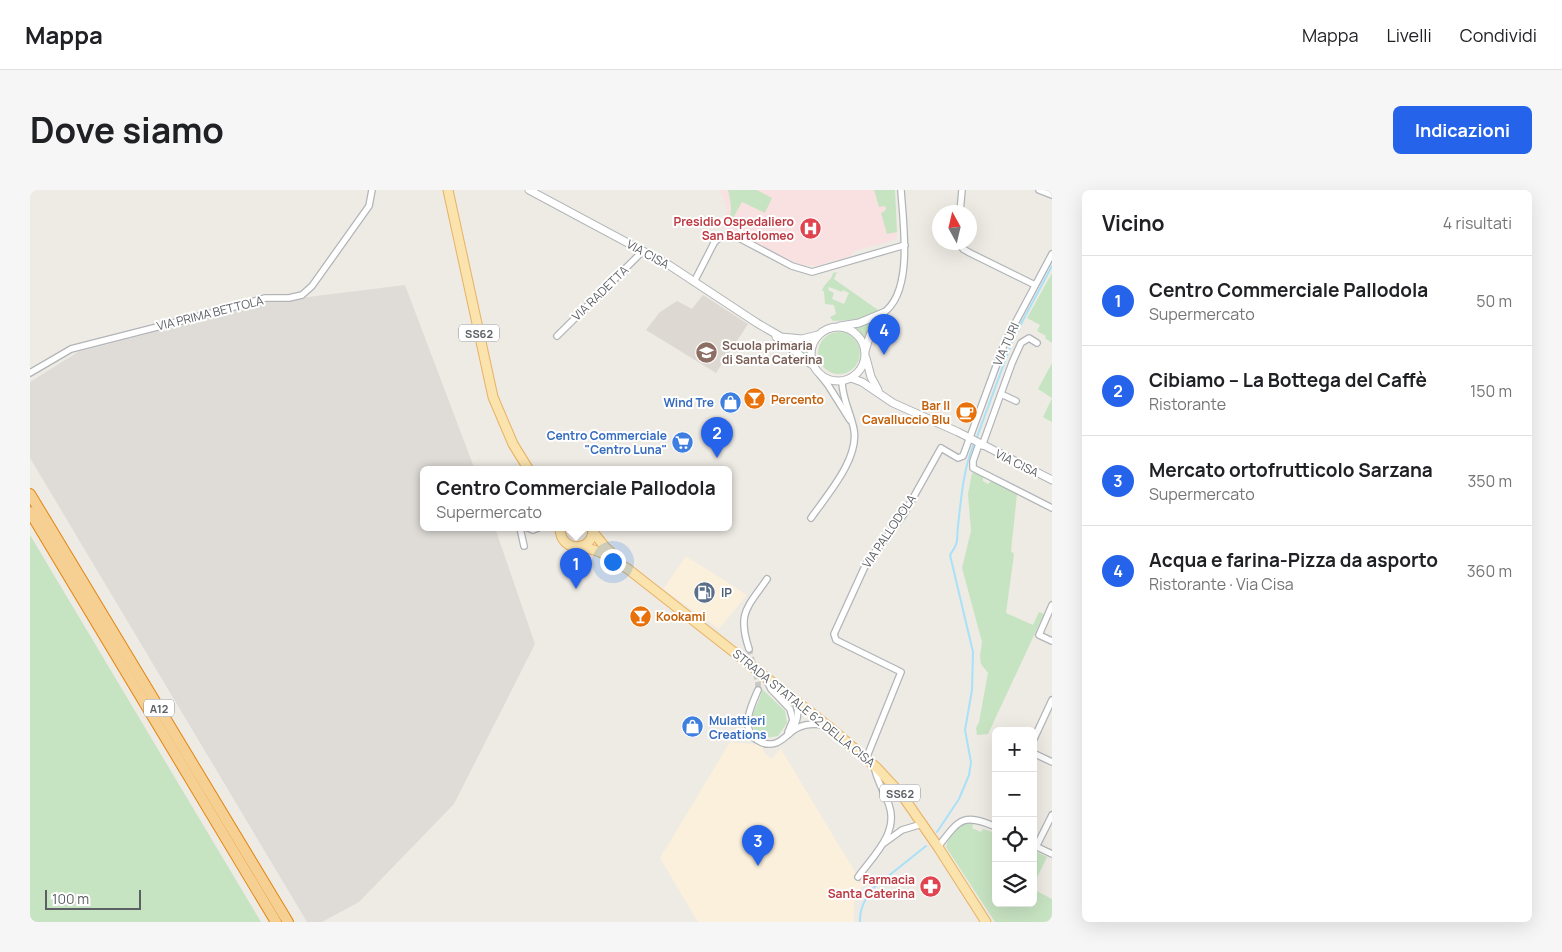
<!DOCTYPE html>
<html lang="it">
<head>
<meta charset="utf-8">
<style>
	body { margin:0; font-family:Manrope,sans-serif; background:#f6f6f6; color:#202124 }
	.controls { position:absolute; right:15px; bottom:15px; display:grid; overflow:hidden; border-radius:8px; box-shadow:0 5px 20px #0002 }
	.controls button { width:45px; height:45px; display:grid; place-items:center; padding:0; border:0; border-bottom:1px solid #e0e0e0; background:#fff; color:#202124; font:25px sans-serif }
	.compass { position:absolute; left:902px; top:15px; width:45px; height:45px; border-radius:50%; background:#fff; box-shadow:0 5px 20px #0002; rotate:352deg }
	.scale { position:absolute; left:15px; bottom:12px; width:96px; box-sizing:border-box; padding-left:5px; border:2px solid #5c6064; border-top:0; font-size:14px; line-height:18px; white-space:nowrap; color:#5c6064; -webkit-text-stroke:4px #fff; paint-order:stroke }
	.you { position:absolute; left:582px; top:371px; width:18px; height:18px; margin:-12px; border:4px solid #fff; border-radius:50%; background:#1a73e8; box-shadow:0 0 0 8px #1a73e833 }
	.badge { display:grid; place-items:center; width:32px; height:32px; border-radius:50%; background:#2563eb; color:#fff; font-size:16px; font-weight:700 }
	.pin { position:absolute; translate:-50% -41px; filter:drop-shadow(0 1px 2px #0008) }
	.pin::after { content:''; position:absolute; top:26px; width:18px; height:15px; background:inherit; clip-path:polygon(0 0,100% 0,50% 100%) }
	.popup { position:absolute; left:390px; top:276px; width:312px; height:65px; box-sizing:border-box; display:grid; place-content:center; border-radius:8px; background:#fff; filter:drop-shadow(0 1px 4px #0005); font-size:16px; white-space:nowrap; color:#757577 }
	.popup b { font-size:19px; color:#202124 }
	.popup::after { content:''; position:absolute; left:50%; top:100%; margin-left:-10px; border:10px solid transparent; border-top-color:#fff }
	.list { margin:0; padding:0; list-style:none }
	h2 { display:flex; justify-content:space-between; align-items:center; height:65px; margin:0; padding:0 20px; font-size:21px }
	h2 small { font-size:16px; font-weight:400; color:#757577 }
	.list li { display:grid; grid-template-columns:32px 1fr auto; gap:15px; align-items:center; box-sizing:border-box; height:90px; padding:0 20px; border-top:1px solid #e0e0e0 }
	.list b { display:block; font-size:19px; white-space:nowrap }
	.list p { margin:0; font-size:16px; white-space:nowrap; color:#757577 }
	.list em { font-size:16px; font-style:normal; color:#757577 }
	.icon { flex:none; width:28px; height:28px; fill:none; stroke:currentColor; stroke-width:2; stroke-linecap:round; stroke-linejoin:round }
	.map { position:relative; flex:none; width:1022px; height:732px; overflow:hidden; border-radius:8px }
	header { display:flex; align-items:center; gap:30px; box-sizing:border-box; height:70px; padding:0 25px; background:#fff; border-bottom:1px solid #e0e0e0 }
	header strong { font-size:24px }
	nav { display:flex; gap:28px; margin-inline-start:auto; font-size:18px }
	.intro { display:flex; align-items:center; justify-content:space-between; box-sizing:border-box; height:120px; padding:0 30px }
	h1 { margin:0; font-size:35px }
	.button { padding:12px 22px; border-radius:8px; background:#2563eb; color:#fff; font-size:18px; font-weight:700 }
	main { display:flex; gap:30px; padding:0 30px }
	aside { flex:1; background:#fff; border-radius:8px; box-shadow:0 5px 20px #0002 }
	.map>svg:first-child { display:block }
	.commercial { fill:#fbf0db }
	.industrial { fill:#dfdcd8 }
	.education { fill:#ddd9d2 }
	.medical { fill:#f9e1e2 }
	.green { fill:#c7e4c2; fill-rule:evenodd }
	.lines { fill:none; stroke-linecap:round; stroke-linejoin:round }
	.stream { stroke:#a9e1f9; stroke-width:2 }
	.minor-tunnel { stroke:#cac8c4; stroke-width:5.5; stroke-dasharray:5.5 3; stroke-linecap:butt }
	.minor-casing { stroke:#b1b5b8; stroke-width:8 }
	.tertiary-casing { stroke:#b1b5b8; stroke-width:9 }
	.primary-casing { stroke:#e8b163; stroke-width:11 }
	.motorway-casing { stroke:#e3850f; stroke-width:12 }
	.minor { stroke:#fff; stroke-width:5.5 }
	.tertiary { stroke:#fff; stroke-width:7 }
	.primary { stroke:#fae3ad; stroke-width:9 }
	.motorway { stroke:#f6d093; stroke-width:10 }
	.labels { text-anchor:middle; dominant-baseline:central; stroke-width:4; stroke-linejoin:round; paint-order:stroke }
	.shield { fill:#fff; stroke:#8d9092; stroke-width:1 }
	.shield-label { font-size:11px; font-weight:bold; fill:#5c6064 }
	.health-label { font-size:12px; font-weight:bold; fill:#be3a42; stroke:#fff; text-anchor:end }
	.street-label { font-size:12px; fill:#5c6064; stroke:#fff }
	.education-label { font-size:12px; font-weight:bold; fill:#785e54; stroke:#fff; text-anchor:start }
	.food-label { font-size:12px; font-weight:bold; fill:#c56008; stroke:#fff; text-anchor:start }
	.shop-label { font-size:12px; font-weight:bold; fill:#366cbe; stroke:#fff; text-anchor:end }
	.service-label { font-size:12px; font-weight:bold; fill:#4e5e75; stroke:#fff; text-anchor:start }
</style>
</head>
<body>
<header>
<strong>Mappa</strong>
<nav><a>Mappa</a><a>Livelli</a><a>Condividi</a></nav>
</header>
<div class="intro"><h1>Dove siamo</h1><a class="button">Indicazioni</a></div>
<main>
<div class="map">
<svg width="1022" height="732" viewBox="0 0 1022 732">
	<rect width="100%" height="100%" fill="#eeeae4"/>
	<g class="commercial">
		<path d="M656,366l61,39 -28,34 -56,-40z"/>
		<path d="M700,552l31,3 3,7 7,7 10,-10 77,128 4,9 -8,12v24h-156l-38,-64z"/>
	</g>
	<path class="industrial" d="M375,95l70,185h-51v58h71l40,116 -81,160 -95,98 -37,20h-15l-277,-464v-76l48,-30 120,-31 62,-18z"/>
	<path class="education" d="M673,105l45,29 -32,49 -70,-43 14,-18 17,-11 15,8z"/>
	<path class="medical" d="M690,0h175l2,49 -43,12 -4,5 -34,10 -15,-1 -56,-25 -24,-14 6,-16z"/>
	<g class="green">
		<path d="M698,0h29l15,8 -7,15 -23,-11 -14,25 -3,-1c9,-15 6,-21 3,-36z"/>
		<path d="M844,0h21l2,42 -10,2 -6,-21 5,-3 -1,-4 -6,1z"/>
		<path d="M807,82l-3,7 44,31c-14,10 -28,10 -45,11l-3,-4 6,-3 -2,-9 -9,-1 -1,-13h-2c2,-8 10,-11 11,-18zM799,97l13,5 1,-2 6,3 -5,11 -12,-5 2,-6 -6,-3z"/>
		<path d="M1022,83v70l-7,-5 1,-2 -9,-5 3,-6 -13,-7z"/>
		<path d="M848,128l-13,22 -5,-9 -7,-5z"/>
		<circle cx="809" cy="163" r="21"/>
		<path d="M781,148l-3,9 1,11 -27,-19z"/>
		<path d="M1022,173v59l-9,-5 9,-19 -14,-9z"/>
		<path d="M944,282l9,5v4l5,3 3,-3 26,13 -6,57 3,3 -8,59 27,12 6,-13 5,2 -56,120 -11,1 -1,-7 3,-6 9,-49 -7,-9 -1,-8 2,-14 -20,-74 9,-37 -3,-37 4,-21z"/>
		<path d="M540,338h15v4l-5,5h-5l-4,-2z"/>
		<path d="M0,345l231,387h-231z"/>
		<path d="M732,499l23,22 2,12 -9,13c-18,4 -31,-5 -24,-24 3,-8 7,-14 8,-23z"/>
		<path d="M936,632h8l-2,6 9,4 2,-3 12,4 1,-1v71h37v-14l19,10v23h-57l-49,-75c2,-10 11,-21 20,-25z"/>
		<path d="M1003,660l14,7 -14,29z"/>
	</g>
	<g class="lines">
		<g class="stream">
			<path d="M947,247l36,-98 39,-73"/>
			<path d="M907,642l22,-33 10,-24 2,-13 -6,-32 7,-40 1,-38 -23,-97c10,-15 6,-13 8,-29 3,-26 5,-55 15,-80"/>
			<path d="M830,732c-1,-13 5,-22 12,-33l54,-43"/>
		</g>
		<path class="minor-tunnel" d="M719,459l9,33v8"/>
		<defs>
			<g id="minor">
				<path d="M1009,0l13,5"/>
				<path d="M930,22l2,-22"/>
				<path d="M929,52l4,7 7,4 65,32"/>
				<path d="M664,92l20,-39c7,-9 16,-8 27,-4l51,27 20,6 93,-27"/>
				<path d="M853,123c31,-21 20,-90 18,-123"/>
				<path d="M527,146l86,-85"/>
				<path d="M0,183l41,-24 145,-37 49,-14h24l13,-3 10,-9 57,-80 3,-16"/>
				<path d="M790,185l8,10 22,35"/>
				<path d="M971,204l15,7"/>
				<path d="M949,254l-6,17v7l79,40"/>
				<path d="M952,256l30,-83 9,-20 8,-5 8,5"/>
				<path d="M781,328c16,-23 48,-59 43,-88 -3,-17 -12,-31 -12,-49"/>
				<path d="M490,338l4,18"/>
				<path d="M498,338l5,2 5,-2"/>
				<path d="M1022,415l-13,30 13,6"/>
				<path d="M719,459c-12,-36 -2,-41 18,-70"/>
				<path d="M736,489l5,10 19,20 3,11 -5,12"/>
				<path d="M728,500c-6,14 -19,39 -1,50 6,4 13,5 19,3 5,-2 9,-6 13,-9 10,-10 22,-11 36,-9"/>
				<path d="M762,539c6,-8 7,-17 4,-27"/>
				<path d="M1003,551l19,-41"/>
				<path d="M1003,563l19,9"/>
				<path d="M836,569l35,-87 -65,-32 -2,-6 32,-70 38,-50 37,-66 17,10 5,-2 42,-114 47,-88"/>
				<path d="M854,653l18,-13 20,-6"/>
				<path d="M1003,655l19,9"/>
				<path d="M908,657c21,-27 24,-35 58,-20"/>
				<path d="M1006,657l16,-32"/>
				<path d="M828,687c15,-21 41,-44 31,-72 -5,-14 -13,-25 -15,-40"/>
			</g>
			<g id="tertiary">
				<path d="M499,0l140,75 88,58 24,14 21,2 16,-4"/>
				<path d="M810,136l19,-3 24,-10"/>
				<circle cx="808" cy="164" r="27"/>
				<path d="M746,147l35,27"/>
				<path d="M835,161l5,-16 13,-21"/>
				<path d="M836,168l5,19 7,13"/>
				<path d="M821,188l11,4 31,21 65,29 94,48"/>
			</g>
			<g id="primary">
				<path d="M418,0l45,207 20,47 16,26"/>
				<path d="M530,338c0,25 34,25 33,0"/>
				<path d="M563,342l12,15 11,10"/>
				<path d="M551,356l19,6 28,17 200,157 49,42 25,27 36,52 48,75"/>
			</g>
			<g id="motorway">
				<path d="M0,304l258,428"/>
				<path d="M0,322l246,410"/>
			</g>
		</defs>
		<use href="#minor" class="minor-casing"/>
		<use href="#tertiary" class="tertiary-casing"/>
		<use href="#primary" class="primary-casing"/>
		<use href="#motorway" class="motorway-casing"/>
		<use href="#minor" class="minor"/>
		<use href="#tertiary" class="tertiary"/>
		<use href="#primary" class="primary"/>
		<use href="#motorway" class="motorway"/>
	</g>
	<defs>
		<symbol id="hospital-disc" viewBox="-11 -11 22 22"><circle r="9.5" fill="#e0444e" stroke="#fff"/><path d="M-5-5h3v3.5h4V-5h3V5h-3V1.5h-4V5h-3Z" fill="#fff"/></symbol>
		<symbol id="school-disc" viewBox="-11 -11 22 22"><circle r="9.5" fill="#8d6e63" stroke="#fff"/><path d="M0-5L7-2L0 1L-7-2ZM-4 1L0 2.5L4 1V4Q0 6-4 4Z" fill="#fff"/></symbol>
		<symbol id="bar-disc" viewBox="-11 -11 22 22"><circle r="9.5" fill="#e8710a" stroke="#fff"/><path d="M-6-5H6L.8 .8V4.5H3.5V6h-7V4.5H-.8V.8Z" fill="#fff"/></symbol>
		<symbol id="shop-disc" viewBox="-11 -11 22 22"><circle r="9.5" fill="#3f7fe0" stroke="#fff"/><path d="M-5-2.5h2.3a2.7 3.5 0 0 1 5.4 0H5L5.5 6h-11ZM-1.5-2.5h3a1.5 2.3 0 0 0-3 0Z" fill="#fff"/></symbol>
		<symbol id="cafe-disc" viewBox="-11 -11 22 22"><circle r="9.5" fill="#e8710a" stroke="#fff"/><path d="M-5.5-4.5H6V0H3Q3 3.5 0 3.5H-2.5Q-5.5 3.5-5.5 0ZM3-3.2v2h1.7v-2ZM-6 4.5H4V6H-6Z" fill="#fff"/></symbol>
		<symbol id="supermarket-disc" viewBox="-11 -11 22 22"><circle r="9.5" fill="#3f7fe0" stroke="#fff"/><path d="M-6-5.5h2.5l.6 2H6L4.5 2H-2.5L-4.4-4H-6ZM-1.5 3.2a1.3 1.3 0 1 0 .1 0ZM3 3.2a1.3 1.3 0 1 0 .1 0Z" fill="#fff"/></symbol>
		<symbol id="fuel-disc" viewBox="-11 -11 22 22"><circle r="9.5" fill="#5c6f8a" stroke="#fff"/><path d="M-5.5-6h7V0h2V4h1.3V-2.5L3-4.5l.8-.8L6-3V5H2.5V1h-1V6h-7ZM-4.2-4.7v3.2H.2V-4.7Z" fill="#fff"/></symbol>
		<symbol id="pharmacy-disc" viewBox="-11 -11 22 22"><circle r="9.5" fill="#e0444e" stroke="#fff"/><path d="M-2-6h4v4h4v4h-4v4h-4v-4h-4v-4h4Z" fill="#fff"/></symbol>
	</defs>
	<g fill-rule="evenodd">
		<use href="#hospital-disc" x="768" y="26" width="25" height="25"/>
		<use href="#school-disc" x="664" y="150" width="25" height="25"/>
		<use href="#bar-disc" x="712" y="196" width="25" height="25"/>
		<use href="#shop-disc" x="688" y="200" width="25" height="25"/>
		<use href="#cafe-disc" x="924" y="210" width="25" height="25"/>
		<use href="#supermarket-disc" x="640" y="240" width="25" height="25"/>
		<use href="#fuel-disc" x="662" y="390" width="25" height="25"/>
		<use href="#bar-disc" x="598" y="414" width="25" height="25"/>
		<use href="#shop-disc" x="650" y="524" width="25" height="25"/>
		<use href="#pharmacy-disc" x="888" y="684" width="25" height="25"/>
	</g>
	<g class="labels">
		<g class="shield">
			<rect x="429" y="134.5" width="40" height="17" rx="4"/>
			<rect x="114" y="509.5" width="30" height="17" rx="4"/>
			<rect x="850" y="594.5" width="40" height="17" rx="4"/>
		</g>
		<g class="shield-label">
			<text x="449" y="143">SS62</text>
			<text x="129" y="518">A12</text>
			<text x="870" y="603">SS62</text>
		</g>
		<g class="health-label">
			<text x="764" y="31">Presidio Ospedaliero<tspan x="764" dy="14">San Bartolomeo</tspan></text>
			<text x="885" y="689">Farmacia<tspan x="885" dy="14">Santa Caterina</tspan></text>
		</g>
		<g class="street-label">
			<text transform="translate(618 64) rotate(29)">VIA CISA</text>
			<text transform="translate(570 103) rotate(-44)">VIA RADETTA</text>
			<text transform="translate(180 123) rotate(-14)">VIA PRIMA BETTOLA</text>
			<text transform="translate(976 154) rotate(-66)">VIA TURI</text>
			<text transform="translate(987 273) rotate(26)">VIA CISA</text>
			<text transform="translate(859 341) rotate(-56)">VIA PALLODOLA</text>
			<text transform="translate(774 518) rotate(39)">STRADA STATALE 62 DELLA CISA</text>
		</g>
		<g class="education-label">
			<text x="692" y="155">Scuola primaria<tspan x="692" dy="14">di Santa Caterina</tspan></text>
		</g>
		<g class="food-label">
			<text x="741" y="209">Percento</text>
			<text x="920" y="215" text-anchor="end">Bar Il<tspan x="920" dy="14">Cavalluccio Blu</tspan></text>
			<text x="626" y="426">Kookami</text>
		</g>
		<g class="shop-label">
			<text x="684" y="212">Wind Tre</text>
			<text x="637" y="245">Centro Commerciale<tspan x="637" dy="14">"Centro Luna"</tspan></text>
			<text x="679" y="530" text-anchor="start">Mulattieri<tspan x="679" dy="14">Creations</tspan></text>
		</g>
		<g class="service-label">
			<text x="691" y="402">IP</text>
		</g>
	</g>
</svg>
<div class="controls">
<button>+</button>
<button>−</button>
<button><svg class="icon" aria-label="locate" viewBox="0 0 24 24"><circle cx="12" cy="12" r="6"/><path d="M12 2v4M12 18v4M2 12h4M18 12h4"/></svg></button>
<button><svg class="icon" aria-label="layers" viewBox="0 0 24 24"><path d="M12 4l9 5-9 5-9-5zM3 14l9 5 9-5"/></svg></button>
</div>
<svg class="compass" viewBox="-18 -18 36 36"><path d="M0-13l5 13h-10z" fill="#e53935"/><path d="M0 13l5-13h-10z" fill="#757577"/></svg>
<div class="scale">100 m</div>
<div class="you"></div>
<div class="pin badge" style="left:546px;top:399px">1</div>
<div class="popup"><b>Centro Commerciale Pallodola</b>Supermercato</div>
<div class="pin badge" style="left:687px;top:268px">2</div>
<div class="pin badge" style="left:728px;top:676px">3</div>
<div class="pin badge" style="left:854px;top:165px">4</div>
</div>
<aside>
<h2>Vicino<small>4 risultati</small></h2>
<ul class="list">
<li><span class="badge">1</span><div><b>Centro Commerciale Pallodola</b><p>Supermercato</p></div><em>50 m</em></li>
<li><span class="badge">2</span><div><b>Cibiamo – La Bottega del Caffè</b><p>Ristorante</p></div><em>150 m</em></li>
<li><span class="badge">3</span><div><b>Mercato ortofrutticolo Sarzana</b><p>Supermercato</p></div><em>350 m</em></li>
<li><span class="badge">4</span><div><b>Acqua e farina-Pizza da asporto</b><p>Ristorante · Via Cisa</p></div><em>360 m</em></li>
</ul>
</aside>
</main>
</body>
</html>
